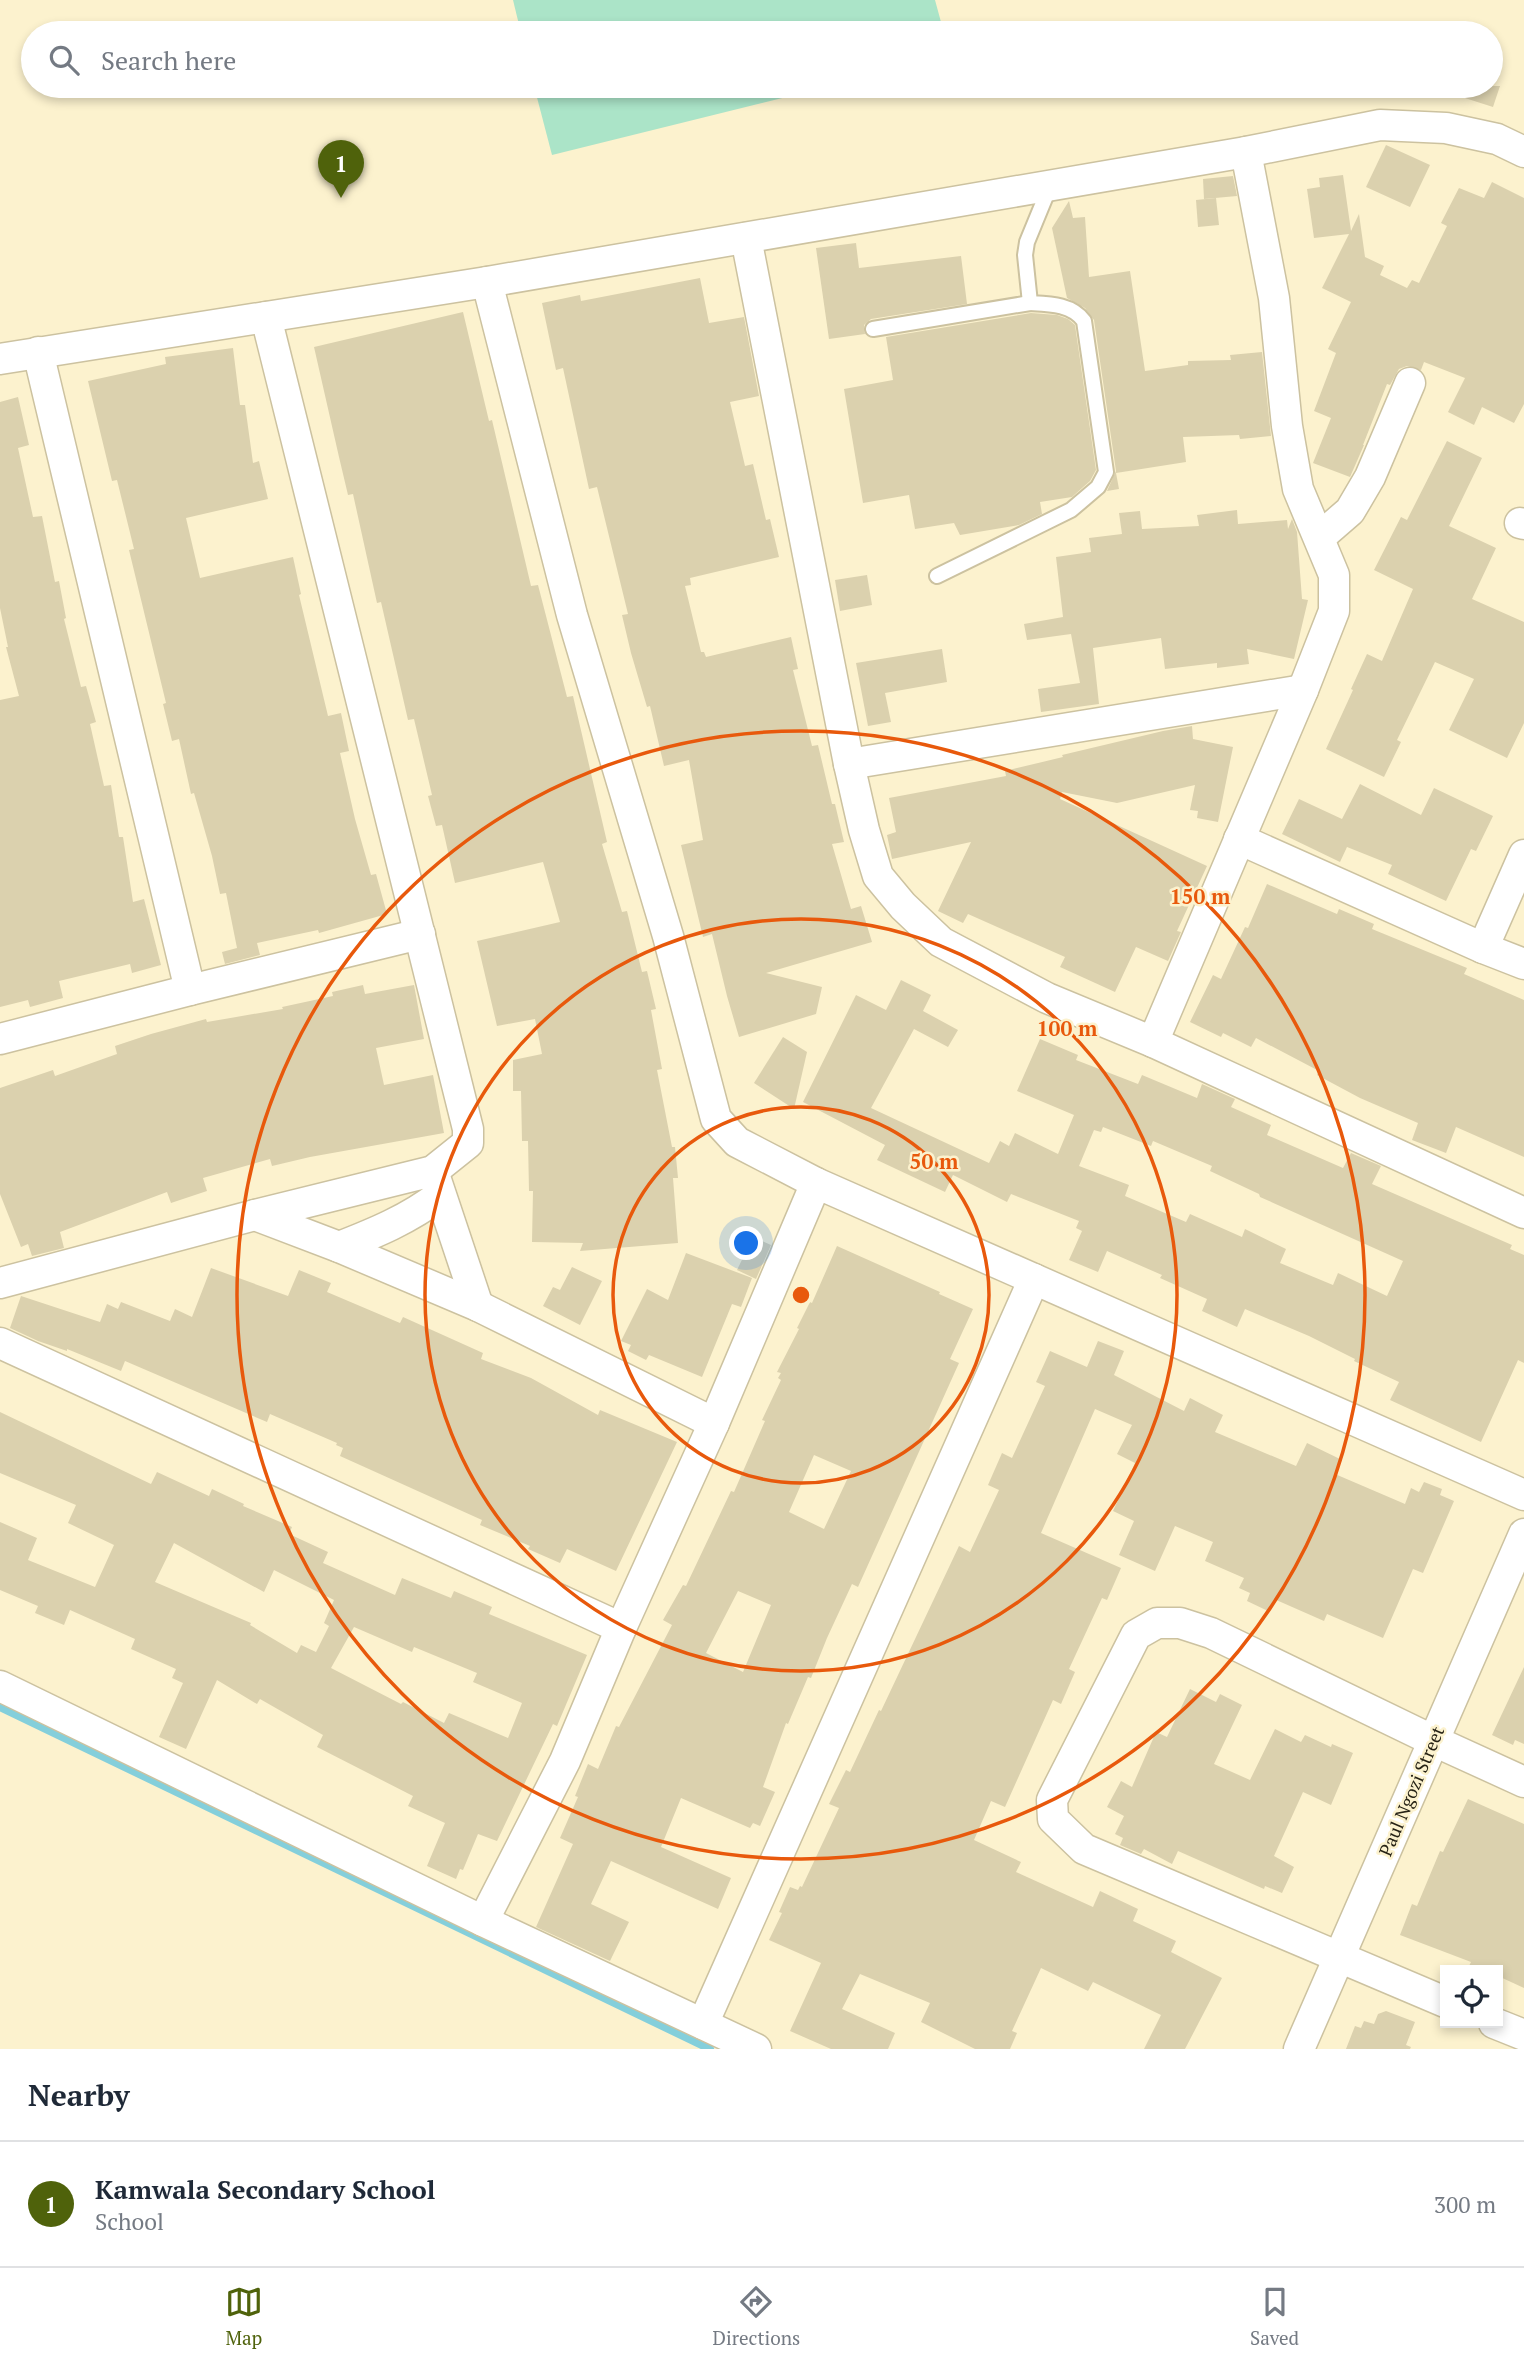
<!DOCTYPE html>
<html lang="en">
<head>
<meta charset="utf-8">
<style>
	body { margin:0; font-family:"PT Serif",serif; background:#f6f6f7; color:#1f2937 }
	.controls { position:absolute; right:21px; bottom:21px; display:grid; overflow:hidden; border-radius:0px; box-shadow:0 4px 10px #0003 }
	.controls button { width:63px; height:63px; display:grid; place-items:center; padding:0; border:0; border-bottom:2px solid #e0e1e3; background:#fff; color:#1f2937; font:35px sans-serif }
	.you { position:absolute; left:747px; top:1244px; width:24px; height:24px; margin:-18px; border:5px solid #fff; border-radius:50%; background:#1a73e8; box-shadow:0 0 0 10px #1a73e833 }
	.badge { display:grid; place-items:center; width:46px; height:46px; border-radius:50%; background:#4f620b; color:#fff; font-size:23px; font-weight:700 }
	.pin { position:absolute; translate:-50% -58px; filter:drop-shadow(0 2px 4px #0008) }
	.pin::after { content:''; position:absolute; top:37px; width:24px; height:21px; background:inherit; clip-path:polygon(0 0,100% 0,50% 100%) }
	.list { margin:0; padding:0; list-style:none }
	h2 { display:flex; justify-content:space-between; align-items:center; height:91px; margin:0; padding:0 28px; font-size:30px }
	h2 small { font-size:23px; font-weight:400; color:#747a83 }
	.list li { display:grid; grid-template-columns:46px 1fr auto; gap:21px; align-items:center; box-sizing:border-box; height:126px; padding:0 28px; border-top:2px solid #e0e1e3 }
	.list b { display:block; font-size:26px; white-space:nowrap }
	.list p { margin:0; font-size:23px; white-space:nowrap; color:#747a83 }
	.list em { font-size:23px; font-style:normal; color:#747a83 }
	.icon { flex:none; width:38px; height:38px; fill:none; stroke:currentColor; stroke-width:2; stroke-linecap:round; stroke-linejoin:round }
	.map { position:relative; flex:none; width:1524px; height:2049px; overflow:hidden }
	.search { position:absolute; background:#fff; box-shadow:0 4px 10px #0003; left:21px; right:21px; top:21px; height:77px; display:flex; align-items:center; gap:18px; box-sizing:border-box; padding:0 24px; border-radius:38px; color:#747a83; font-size:26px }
	.sheet { height:217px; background:#fff }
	nav { display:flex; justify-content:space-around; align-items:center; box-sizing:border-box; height:98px; border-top:2px solid #e0e1e3; background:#fff; font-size:19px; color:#747a83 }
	nav a { display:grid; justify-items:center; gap:4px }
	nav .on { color:#4f620b }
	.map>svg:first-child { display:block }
	.green { fill:#abe4c8 }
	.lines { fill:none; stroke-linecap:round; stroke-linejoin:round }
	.stream { stroke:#84cfdb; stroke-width:8 }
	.building { fill:#dbd1ae; fill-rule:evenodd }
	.lane-casing { stroke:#ccc2a0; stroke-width:18 }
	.street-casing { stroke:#ccc2a0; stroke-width:33 }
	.lane { stroke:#fff; stroke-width:14 }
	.street { stroke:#fff; stroke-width:30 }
	.ring { fill:none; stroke:#e8590c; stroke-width:3.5 }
	.labels { text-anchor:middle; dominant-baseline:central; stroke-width:5; stroke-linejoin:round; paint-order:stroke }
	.street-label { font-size:18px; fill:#262215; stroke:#fcf2ce }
	.centre { fill:#e8590c; stroke:#fcf2ce; stroke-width:3.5 }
	.ring-label { font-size:21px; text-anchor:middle; font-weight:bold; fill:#e8590c; stroke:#fcf2ce; stroke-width:5; stroke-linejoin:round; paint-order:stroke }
</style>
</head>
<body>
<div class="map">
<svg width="1524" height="2049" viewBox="0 0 1524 2049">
	<rect width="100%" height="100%" fill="#fcf2ce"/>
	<g class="green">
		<path d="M513,0h422l9,33h-423z"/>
		<path d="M534,86h297l-279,69z"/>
	</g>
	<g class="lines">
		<path class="stream" d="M0,1707l710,342"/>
	</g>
	<g class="building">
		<path d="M1440,86h60l-7,21 -53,-17z"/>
		<path d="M1386,145l44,20 -20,42 -44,-20z"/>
		<path d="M1343,175l8,56 8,-17 6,43 19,9 -4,9 27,13 5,-8 7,3 28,-57 -6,-3 18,-35 25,10 8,-16 32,16v206l-10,19 -32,-16 -8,18 -26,-13 17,-34 -41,-16 -3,8 -14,-4 -8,3 -9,16 -3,-1 -24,61h1l-14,32 -37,-14 18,-45 -17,-7 22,-58 -8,-4 23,-47 -29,-14 27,-54 -35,4 -7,-49 13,-2 -1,-9z"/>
		<path d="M1233,176l4,20 -33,3 -1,-20z"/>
		<path d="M1216,198l3,27 -21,2 -2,-27z"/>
		<path d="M1069,201l4,17 12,-1 4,60 41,-6 15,100 43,-6v-4l43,-1 -1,-5 32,-3 9,84 -31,3 -1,-4 -56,2 3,25 -70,11 3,16 -12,2 9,-20 -22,-151 -9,-12 -18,-10 -15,-70z"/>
		<path d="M856,243l3,25 102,-12 6,48 -96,15 -7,6 1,9 -36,5 -13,-91z"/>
		<path d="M700,278l9,45 35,-6 15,79 -29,6 15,64 8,-2 13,56 4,-1 9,38 -89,21 1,7 -6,1 16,66h3l2,5 85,-20 7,32 -5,1 19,76 6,-1 14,59h3l9,38 -12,2 19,65 10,-3 11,36 -106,31 56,14 -6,27 -77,23 -12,-41 -15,-62 -9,3 -22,-92 22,-5 -14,-80 -25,6 -14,-60 -3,1 -16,-54 -9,-38 6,-1 -31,-127 -8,2 -26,-121 -7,2 -14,-67 38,-8 1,6z"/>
		<path d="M463,312l26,109 3,-1 39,166 7,-1 29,112 6,-1 34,146 -5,2 20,68 5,-1 15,61 5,-1 9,38 -5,1 11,59 -5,1 15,77h3l3,31h-5l5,65 -98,8 3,-8 -51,-1 1,-51h-4l-1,-50h-6l-1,-50h-8v-31l29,-6 -7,-35 -38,7 -20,-85 83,-19 -17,-60 -88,21 -13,-58 -6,1 -8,-30 4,-1 -18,-76 -6,1 -27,-118 -4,1 -24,-109 -5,1 -9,-38 -25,-110z"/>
		<path d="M1031,313l26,2 11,4 7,6 21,145 -6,11 -18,16 -32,5 2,12 -23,11 -59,10 -6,-12 -39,6 -6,-34 -46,8 -19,-114 49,-9 -7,-43z"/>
		<path d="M233,348l7,57h5l8,58 6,-2 9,38 -82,19 14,60 93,-21 8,37 -2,1 29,121 13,-3 8,38 -9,2 15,66 16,56 5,-1 11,40 -68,19 -1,-3 -61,13 3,12 -35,9 -3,-12 15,-4 -11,-55 -6,1 -8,-38 -18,-63 -3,1 -12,-55 -7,2 -9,-37 3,-1 -37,-153 5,-1 -17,-69 -5,1 -24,-100 78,-17 -1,-7z"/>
		<path d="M18,397l11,48 -11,3 15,69 9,-1 13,66 4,-1 7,37 -2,1 17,68 5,-1 10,36 -6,2 14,62 7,-1 8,52h4l10,65 11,-3 17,66 -29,8 -2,-9 -71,17 4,17 -33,9 -2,-7 -28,7v-307l19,-4 -13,-49h2l-8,-39v-206z"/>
		<path d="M1447,441l35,17 -33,68 47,22 -24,51 52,23v101l-17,35 -58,-28 25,-51 -39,-17 -38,78 4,2 -17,35 -58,-28 27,-59 -2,-1 16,-35 15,7 31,-72 -39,-19 27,-53 6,3z"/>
		<path d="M1237,510l1,14 49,-4 1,9 4,-10 5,13 5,67 6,1 -14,59 -47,-10 2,15 -32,4v-5l-52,6 -4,-31 -68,10 6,56 -58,8 -3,-23 42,-6 -9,-49 -44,6 -3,-16 39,-7 -7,-60 35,-5 -2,-14 33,-4 -3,-21 21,-2 2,18 57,-3 -2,-11z"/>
		<path d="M867,575l5,30 -32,6 -5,-31z"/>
		<path d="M942,649l5,33 -62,11 6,29 -23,4 -12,-63z"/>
		<path d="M1192,726l1,13 40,8 -15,75 -21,-4 1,-7 -8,-1 5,-25 -78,18 -55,-11 -2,7 147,67 -30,65 4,1 -13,29 -32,-14 -21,45 -55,-25 5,-10 -97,-43 -5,9 -25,-12 33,-69 -79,17 -5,-24 9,-3 -7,-34 117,-22 -1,-5 58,-14 -1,-2 101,-24z"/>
		<path d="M1360,784l61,31 13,-27 59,28 -17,35 -5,-2 -25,52 -58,-27 4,-9 -45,-18 -7,15 -58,-28 17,-35 43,20z"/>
		<path d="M1267,884l70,30 2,-5 35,15 -2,5 95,39 -3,6 60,26v157l-68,-30 -10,26 -34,-13 6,-17 -58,-25 -43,-23 2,-4 -63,-33 -5,9 -28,-14 -2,4 -31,-15 23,-47 8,4 24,-52 3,1z"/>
		<path d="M901,980l30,15 -8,16 35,19 -10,17 -34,-18 -43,79 118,55 11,-22 9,5 6,-13 43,21 16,-39 -57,-24 23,-52 38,16 -2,5 62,24 4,-9 55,23 5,-14 33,15 -4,8 40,18 -4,10 76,33 8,-15 30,13 -9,18 140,61 -2,4 14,6v108l-6,-3 -37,82 -91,-42 9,-18 -45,-21 1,-2 -46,-23 -64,-27 -8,18 -35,-16 5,-12 -47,-21 2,-3 -55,-24 -9,21 -29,-12 13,-29 -6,-3 3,-7 -68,-27 -4,8 -54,-27 -8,17 -68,-32 8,-15 -82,-43 53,-107 30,15zM1103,1127l48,19 2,-5 59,25 -2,5 49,23 1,3 143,64 -16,35 -49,-23 -5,12 -53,-22 6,-14 -41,-20 -3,8 -52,-23 -4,8 -61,-26 4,-11 -50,-19 15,-36 7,2z"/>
		<path d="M363,985l2,9 49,-9 10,54 -48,9 8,37 49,-10 11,58 -134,24 -38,9 -2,-7 -67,19 4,13 -36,12 -4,-11 -107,40 4,16 -32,8 -4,-12 -7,3 -21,-53v-106l53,-18 2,6 62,-22 -2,-8 36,-12 55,-15 1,3 76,-13 -1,-2 51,-11 -1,-4z"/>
		<path d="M783,1037l24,15 -13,57 -40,-26z"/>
		<path d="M753,1237l18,8 -15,34 -19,-9z"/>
		<path d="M837,1246l103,46 -1,2 34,15 -23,50 9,4 -101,224 -6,-3 -25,54 -16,40 -3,-1 -20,47 -2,-1 -23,64 12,5 -15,34 -7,-3 -3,5 -69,-30 -20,49 70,31 -13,31 -107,-48 -20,43 38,18 -19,39 -74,-34 37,-83 -13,-6 18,-41 -3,-1 13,-32 10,5 18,-43 3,1 53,-102 -9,-5 20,-35 3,1 45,-95 3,1 31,-71 -3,-1 19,-40 -3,-2 3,-5 -4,-1 22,-43 -2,-1 13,-26 2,1zM814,1455l37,16 -27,58 -35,-17zM738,1591l33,14 -28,67 -37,-19z"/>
		<path d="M686,1253l66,25 -11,29 -9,-3 -30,73 -53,-22 -3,5 -18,-9 3,-6 -10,-4 26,-52 21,11z"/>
		<path d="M572,1267l30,14 -22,44 -37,-19 10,-19 7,3z"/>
		<path d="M211,1268l77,28 11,-26 32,13 -4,9 73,31 3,-6 80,36 -2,6 50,19 67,37 2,-5 77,32 -61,129 -49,-22 -7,14 -32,-14 2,-3 -50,-21 2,-5 -142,-64 3,-8 -7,-3 1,-2 -67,-29 -3,8 -142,-61 -4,10 -54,-22v2l-29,-10 -28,-13 11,-32 79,26 7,-18 11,5 3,-7 49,19 5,-12 17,8z"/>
		<path d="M1098,1341l26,10 -10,24 70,36 6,-13 33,17 -8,17 81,34 11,-23 35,17 -7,14 70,30 6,-16 8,4 5,-10 18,7 -2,6 14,6 -31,72 -10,-4 -30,69 -56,-24 -3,7 -50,-22 -6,12 -21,-10 3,-8 -11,-5 5,-10 -39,-17 8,-19 -38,-16 -20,45 -36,-16 15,-34 -21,-10 22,-48 -18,-9 15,-29 -37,-16 -54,124 80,35 -14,32 -5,-2 -33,71 6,3 -14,32 -8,-4 -48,107 -14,-6 -17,39 47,22 -5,10 77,35 7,-16 38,18 -5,12 43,20 -5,11 51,26 -37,71h-41l17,-34 -68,-33 -5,9 -47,-23 -29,63 5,2 -7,16h-35l-54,-27 9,-19 -70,-29 -18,35 53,24 -7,16h-57l-41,-18 31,-68 -52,-23 13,-27 -3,-1 11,-25 8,3 2,-4 2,1 37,-79 -10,-4 17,-34 4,2 29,-62 2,1 78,-165 11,6 29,-62 -11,-5 14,-32 10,5 33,-72 -9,-4 14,-31 37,16z"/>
		<path d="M0,1412l151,72 6,-12 52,24 3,-7 32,15 -1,2 49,21 -3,7 39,18 -5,11 72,32 7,-17 49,20 3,-7 38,16 -3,7 98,41 -30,71 -4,-2 -56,117 -19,-7 -15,36 -3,-1 -4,10 -29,-13 18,-43 -37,-17 5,-10 -96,-49 6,-12 -63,-36 -3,5 -40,-24 -31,69 -27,-12 24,-54 -11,-5 4,-9 -45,-20 4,-10 -65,-29 -6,15 -29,-12 3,-7 -38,-16v-68l37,16 -9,22 67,27 19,-42 -46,-22 8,-18 -76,-32zM174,1543l90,49 10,-22 60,30 -10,23 5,3 -13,26 -15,-7 -4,8 -47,-28 1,-2 -96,-41zM354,1627l58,25 2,-5 63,26 -4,9 49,21 -14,35 -59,-25 -5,10 -41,-21 -2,2 -70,-36z"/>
		<path d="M1524,1667v77l-9,-4 -2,5 -21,-10z"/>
		<path d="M1190,1689l26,13 4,-8 22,11 -28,59 36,16 25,-51 26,13 4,-7 26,12 1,-3 21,9 -22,52 -28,-13 -29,64 20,11 -12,26 -17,-7 -1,3 -86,-38 -6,13 -28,-15 -3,5 -21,-9 3,-7 -8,-4 9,-18 -17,-9 14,-26 11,6 24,-55 11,5z"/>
		<path d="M1468,1799l56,25v164l-26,-12v-6h-31l4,-8 -71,-27 12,-31 5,2 23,-55 3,1z"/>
		<path d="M1386,2011l29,11 -9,23 5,2 -1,2h-64l9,-23 6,2 3,-7 10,3 4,-10z"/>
	</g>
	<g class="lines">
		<defs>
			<g id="lane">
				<path d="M873,329l157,-26"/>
				<path d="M937,576l134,-66 27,-23 8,-15 -22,-151c-12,-17 -35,-17 -54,-18l-5,-48 2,-13 23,-56"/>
			</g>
			<g id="street">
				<path d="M746,238l103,526 15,66 14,46 25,30 38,36 106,56 106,44 371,171"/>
				<path d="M487,282l85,333 96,321 48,183 21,23 79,41 708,312"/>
				<path d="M0,359l487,-77 759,-130 134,-27 66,3 51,11 27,13"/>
				<path d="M1520,523l4,1"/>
				<path d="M1320,537l30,-26 20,-34 40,-94"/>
				<path d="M849,764l454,-74"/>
				<path d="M1239,839l244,109 41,16"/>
				<path d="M1483,948l41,-93"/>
				<path d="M190,990l230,-56"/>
				<path d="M0,1039l190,-49 -152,-638"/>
				<path d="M1153,1042l150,-352 31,-79v-36l-36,-86 -11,-63 -13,-128 -28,-146"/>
				<path d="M433,1171l45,135"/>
				<path d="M255,1215l84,32 139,59 236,117"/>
				<path d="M339,1247c36,-14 70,-28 101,-52"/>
				<path d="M0,1283l255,-68 178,-44 35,-28v-14l-202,-812"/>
				<path d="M0,1343l621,285"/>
				<path d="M0,1686l483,235 273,128"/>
				<path d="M483,1921l82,-160 56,-133 93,-205 102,-240"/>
				<path d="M1445,2002l-361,-153 -31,-30 -1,-19 84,-165 21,-12h23l31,10 221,107 92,42"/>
				<path d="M1494,2023l30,12"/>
				<path d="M703,2024l331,-745"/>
				<path d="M1299,2049l225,-515"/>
			</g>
		</defs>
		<use href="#lane" class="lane-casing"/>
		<use href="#street" class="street-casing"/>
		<use href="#lane" class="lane"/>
		<use href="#street" class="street"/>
	</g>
	<g class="ring">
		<circle cx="801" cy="1295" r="188"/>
		<circle cx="801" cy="1295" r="376"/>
		<circle cx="801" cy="1295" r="564"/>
	</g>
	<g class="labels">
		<g class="street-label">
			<text transform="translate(1411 1791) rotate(-67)">Paul Ngozi Street</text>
		</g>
	</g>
	<circle cx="801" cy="1295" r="10" class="centre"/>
	<g class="ring-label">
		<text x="1200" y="904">150 m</text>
		<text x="1067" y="1036">100 m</text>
		<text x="934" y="1169">50 m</text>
	</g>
</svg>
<div class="controls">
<button><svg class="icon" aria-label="locate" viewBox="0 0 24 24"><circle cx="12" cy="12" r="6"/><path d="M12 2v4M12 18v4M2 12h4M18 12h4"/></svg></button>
</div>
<div class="you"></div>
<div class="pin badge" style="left:341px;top:198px">1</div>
<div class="search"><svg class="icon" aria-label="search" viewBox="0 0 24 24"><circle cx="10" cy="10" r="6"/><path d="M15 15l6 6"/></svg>Search here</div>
</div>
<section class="sheet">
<h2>Nearby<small></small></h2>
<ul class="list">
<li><span class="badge">1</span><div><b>Kamwala Secondary School</b><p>School</p></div><em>300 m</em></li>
</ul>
</section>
<nav>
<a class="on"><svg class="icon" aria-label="map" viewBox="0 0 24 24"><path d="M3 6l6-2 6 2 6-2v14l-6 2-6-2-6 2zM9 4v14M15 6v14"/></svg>Map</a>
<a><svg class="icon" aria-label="directions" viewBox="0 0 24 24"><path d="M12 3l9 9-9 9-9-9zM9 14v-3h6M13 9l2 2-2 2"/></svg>Directions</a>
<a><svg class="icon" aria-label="saved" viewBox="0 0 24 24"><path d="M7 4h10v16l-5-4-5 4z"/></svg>Saved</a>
</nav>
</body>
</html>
